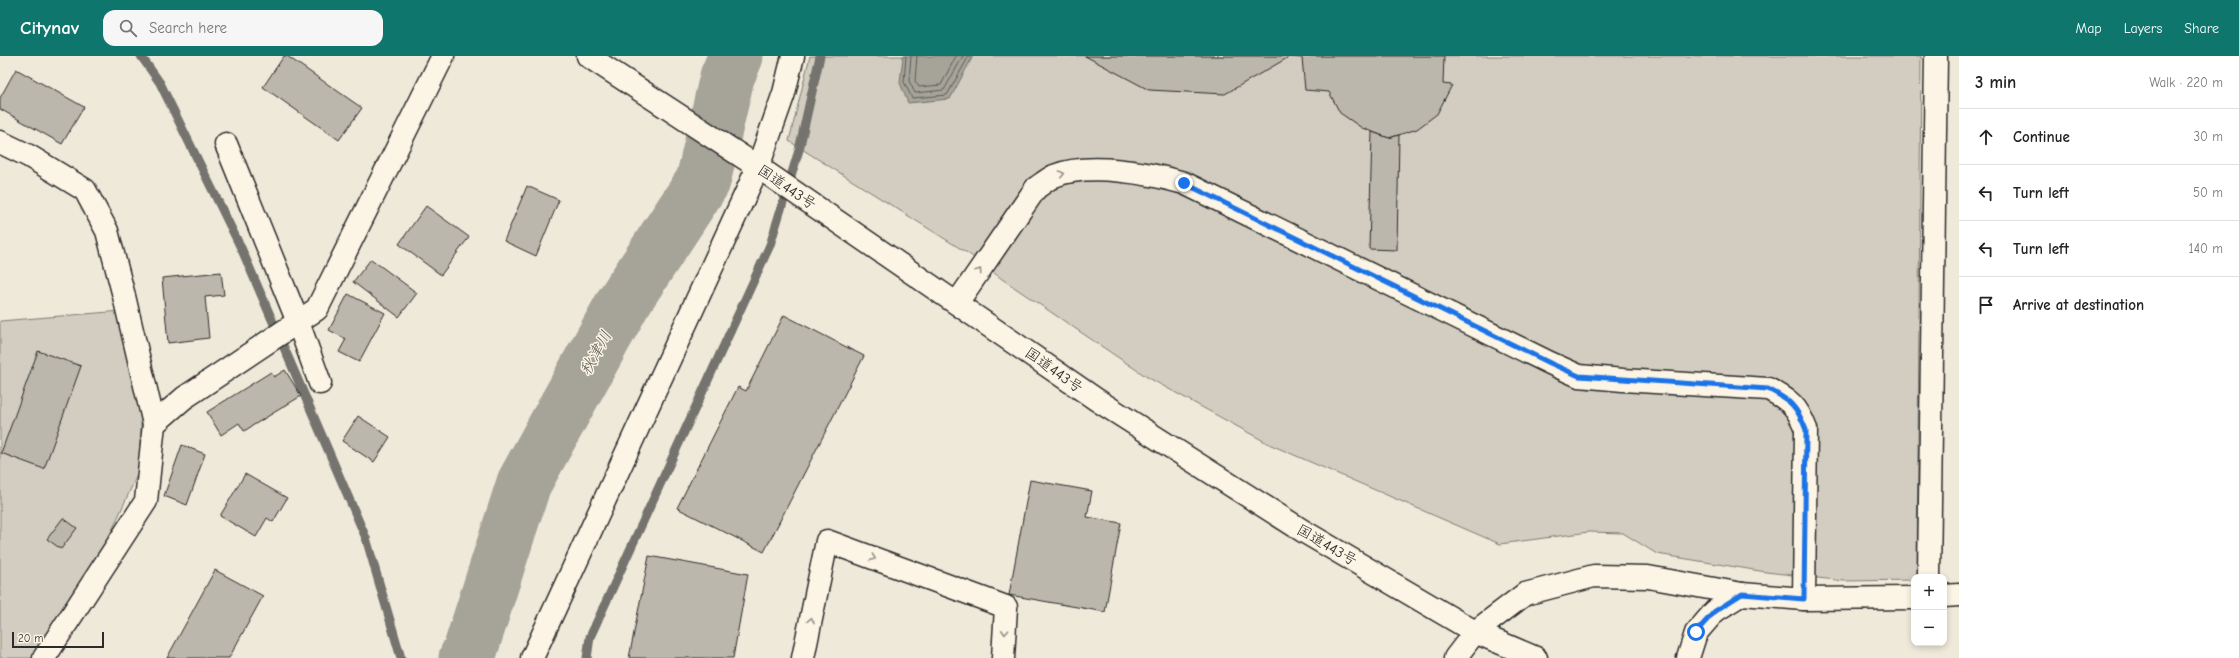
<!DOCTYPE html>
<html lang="en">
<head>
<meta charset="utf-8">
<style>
	body { margin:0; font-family:"Comic Neue","Klee One",sans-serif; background:#f6f6f6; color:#222 }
	.controls { position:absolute; right:12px; bottom:12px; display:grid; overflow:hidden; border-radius:8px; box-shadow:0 2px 6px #0003 }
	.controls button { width:36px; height:36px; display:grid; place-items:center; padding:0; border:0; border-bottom:1px solid #e0e0e0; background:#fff; color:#222; font:20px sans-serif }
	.scale { position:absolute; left:12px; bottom:10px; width:92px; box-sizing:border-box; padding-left:4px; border:2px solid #2b2b2b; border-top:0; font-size:11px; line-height:14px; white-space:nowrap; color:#2b2b2b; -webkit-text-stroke:3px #fcf5e5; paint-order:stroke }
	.stop { position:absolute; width:12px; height:12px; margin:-9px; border:3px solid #1a73e8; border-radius:50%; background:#fff }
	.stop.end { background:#1a73e8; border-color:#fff; box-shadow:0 1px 4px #0008 }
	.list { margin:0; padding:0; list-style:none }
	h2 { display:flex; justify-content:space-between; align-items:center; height:52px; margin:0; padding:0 16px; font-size:17px }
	h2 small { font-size:13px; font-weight:400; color:#767676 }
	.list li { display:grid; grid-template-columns:26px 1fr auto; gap:12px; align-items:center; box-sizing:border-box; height:56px; padding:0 16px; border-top:1px solid #e0e0e0 }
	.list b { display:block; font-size:15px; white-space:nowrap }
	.list em { font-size:13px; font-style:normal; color:#767676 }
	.icon { flex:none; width:22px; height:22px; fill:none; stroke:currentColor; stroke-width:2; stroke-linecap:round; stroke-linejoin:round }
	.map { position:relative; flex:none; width:1959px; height:602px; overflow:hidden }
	header { display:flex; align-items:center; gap:24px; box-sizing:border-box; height:56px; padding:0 20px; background:#0f766e; color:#fff }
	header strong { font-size:19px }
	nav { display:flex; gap:22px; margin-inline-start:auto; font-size:14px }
	.search { width:280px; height:36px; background:#f6f6f6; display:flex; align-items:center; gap:10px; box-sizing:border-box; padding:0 14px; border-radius:12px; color:#767676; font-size:15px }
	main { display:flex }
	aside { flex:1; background:#fff }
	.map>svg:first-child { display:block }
	.green { fill:#d2cdc0; stroke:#7e7c76 }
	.water { fill:#a6a399; stroke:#75736d }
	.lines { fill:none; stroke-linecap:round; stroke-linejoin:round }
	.shore { stroke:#5c5b57; stroke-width:1 }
	.stream { stroke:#75736d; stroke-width:9 }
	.river { stroke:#a6a399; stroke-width:55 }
	.building { fill:#bcb7ac; stroke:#2b2b2b }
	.minor-casing { stroke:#2b2b2b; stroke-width:25 }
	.highway-casing { stroke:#2b2b2b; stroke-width:25 }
	.minor { stroke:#fcf5e5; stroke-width:22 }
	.highway { stroke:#fcf5e5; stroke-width:22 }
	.oneway { stroke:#949088 }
	.route { stroke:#1a73e8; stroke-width:5 }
	.labels { text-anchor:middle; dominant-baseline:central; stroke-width:3; stroke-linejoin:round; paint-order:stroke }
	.street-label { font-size:15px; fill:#2b2b2b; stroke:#fcf5e5 }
	.water-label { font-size:16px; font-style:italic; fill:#565552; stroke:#fcf5e5 }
</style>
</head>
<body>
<header>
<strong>Citynav</strong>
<div class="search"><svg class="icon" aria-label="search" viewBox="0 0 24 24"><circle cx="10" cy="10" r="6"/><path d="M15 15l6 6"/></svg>Search here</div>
<nav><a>Map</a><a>Layers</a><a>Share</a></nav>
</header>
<main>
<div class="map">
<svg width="1959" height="602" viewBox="0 0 1959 602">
	<rect width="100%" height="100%" fill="#efe9da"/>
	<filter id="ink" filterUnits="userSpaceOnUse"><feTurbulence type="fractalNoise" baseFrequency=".025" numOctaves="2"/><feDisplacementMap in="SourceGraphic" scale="8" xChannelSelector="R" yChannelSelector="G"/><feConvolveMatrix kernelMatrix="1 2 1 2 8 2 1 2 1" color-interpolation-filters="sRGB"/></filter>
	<g filter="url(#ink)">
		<g class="green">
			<path d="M810,0h1111l-4,521h-3v3l-70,1 -78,-9 -109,-18 -34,-21 -34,-1 -89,12 -229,-99 -124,-68 -145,-98 -33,-25 -180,-113z"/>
			<path d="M121,255l20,92v63l-45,100 -59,92h-37v-337z"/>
		</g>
		<path class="water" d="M903,0h70l-23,43 -42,4 -8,-20z"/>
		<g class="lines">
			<g class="shore">
				<path d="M906,0l-2,26 8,16 35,-3 22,-39"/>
				<path d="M911,0l-2,25 6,12 29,-3 19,-34"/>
				<path d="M917,0l-2,25 4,6 22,-2 15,-29"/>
			</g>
			<g class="stream">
				<path d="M141,0l19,27 82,167 124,288 35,120"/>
				<path d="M587,602l3,-21 180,-392 29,-95 21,-94"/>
			</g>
			<path class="river" d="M466,602l5,-10 53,-165 99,-180 80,-122 24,-104 9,-21"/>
		</g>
		<g class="building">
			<path d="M284,0h3l75,52 -23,32 -76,-53z"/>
			<path d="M1085,0h359l-1,28 9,1 -15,29 -20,15 -28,9 -27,-10 -22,-15 -11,-21 -24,-2 -3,-32 -13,-1 -64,37 -76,-4z"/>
			<path d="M16,13l68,38 -22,37 -62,-35v-11z"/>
			<path d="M1372,76l17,6 10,-3 -2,115 -28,-1z"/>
			<path d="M527,130l32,14 -23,56 -32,-15z"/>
			<path d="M426,150l43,31 -28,38 -42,-31z"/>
			<path d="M371,203l46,34 -18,24 -46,-35z"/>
			<path d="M221,216l3,23 -19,2 4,41 -41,5 -6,-65z"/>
			<path d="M348,238l37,19 -26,49 -20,-10 7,-13 -17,-9z"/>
			<path d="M784,259l80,41 -100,196 -87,-44 61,-121 8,4z"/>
			<path d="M38,295l43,15 -37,103 -43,-16z"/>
			<path d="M285,314l16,26 -57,35 -5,-8 -18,12 -14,-23 64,-40 3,5z"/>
			<path d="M358,360l32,21 -16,25 -32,-21z"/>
			<path d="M182,389l23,9 -18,51 -23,-9z"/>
			<path d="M245,418l42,24 -14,24 -6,-4 -11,19 -36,-21z"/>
			<path d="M1030,424l62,11 -5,26 34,6 -16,89 -96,-17z"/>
			<path d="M63,462l14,10 -16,21 -14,-10z"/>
			<path d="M649,500l99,18 -15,84h-104z"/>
			<path d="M215,514l48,26 -34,62h-62z"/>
		</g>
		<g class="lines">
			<defs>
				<g id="minor">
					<path d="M0,86l29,14 56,34 22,41 17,65 30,128 -8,77 -102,157"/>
					<path d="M226,88l72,178 22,61"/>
					<path d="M957,247l79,-115c6,-4 12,-9 18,-12 34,-14 96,-3 130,7l366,180 29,13 44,4 145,9c22,11 29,17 38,40l-2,170"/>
					<path d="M154,368l30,-26 133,-89 126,-253"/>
					<path d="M1929,521l7,-521"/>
					<path d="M1944,540l15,-1"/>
					<path d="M532,602l226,-491 26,-74 9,-37"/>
					<path d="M803,602l24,-117 179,66 -3,51"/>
					<path d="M1455,602l20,-26 50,-38 69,-18 54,1 94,17 62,5 110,-1"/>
					<path d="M1688,602l8,-25 19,-22 27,-17"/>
				</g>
				<path id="highway" d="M588,0l170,111 339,233 206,131 172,101 61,26"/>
			</defs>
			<use href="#minor" class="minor-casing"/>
			<use href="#highway" class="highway-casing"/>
			<use href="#minor" class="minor"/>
			<use href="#highway" class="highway"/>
		</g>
		<defs><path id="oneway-chevron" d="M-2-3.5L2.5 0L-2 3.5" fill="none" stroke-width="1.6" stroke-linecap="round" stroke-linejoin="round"/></defs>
		<g class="oneway">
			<use href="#oneway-chevron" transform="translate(1062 118) rotate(-13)"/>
			<use href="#oneway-chevron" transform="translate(979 215) rotate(-56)"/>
			<use href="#oneway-chevron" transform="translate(873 502) rotate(20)"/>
			<use href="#oneway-chevron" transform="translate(811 564) rotate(-79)"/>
			<use href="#oneway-chevron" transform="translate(1005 576) rotate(93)"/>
		</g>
	</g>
	<g class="lines" filter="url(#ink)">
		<path class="route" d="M1184,127l366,180 29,13 189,13c22,11 29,17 38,41l-2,169 -62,-5 -27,17 -19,21"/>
	</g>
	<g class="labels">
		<g class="street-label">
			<text transform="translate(787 131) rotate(34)">国道443号</text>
			<text transform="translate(1054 314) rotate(35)">国道443号</text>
			<text transform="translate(1327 489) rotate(30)">国道443号</text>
		</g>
		<g class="water-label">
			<text transform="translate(596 297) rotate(-61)">秋津川</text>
		</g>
	</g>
</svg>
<div class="controls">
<button>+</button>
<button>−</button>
</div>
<div class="scale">20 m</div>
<div class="stop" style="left:1696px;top:576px"></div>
<div class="stop end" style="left:1184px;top:127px"></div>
</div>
<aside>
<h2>3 min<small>Walk · 220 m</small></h2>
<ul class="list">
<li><svg class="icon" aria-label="ahead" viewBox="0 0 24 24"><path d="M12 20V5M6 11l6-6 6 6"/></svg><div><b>Continue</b></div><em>30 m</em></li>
<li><svg class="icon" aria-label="left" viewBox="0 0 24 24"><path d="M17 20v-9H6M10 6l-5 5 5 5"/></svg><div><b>Turn left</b></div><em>50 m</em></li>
<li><svg class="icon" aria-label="left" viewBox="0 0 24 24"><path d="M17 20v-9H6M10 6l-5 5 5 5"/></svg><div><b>Turn left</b></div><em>140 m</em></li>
<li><svg class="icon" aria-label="arrive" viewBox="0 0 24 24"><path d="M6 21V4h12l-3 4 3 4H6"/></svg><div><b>Arrive at destination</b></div></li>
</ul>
</aside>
</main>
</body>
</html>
